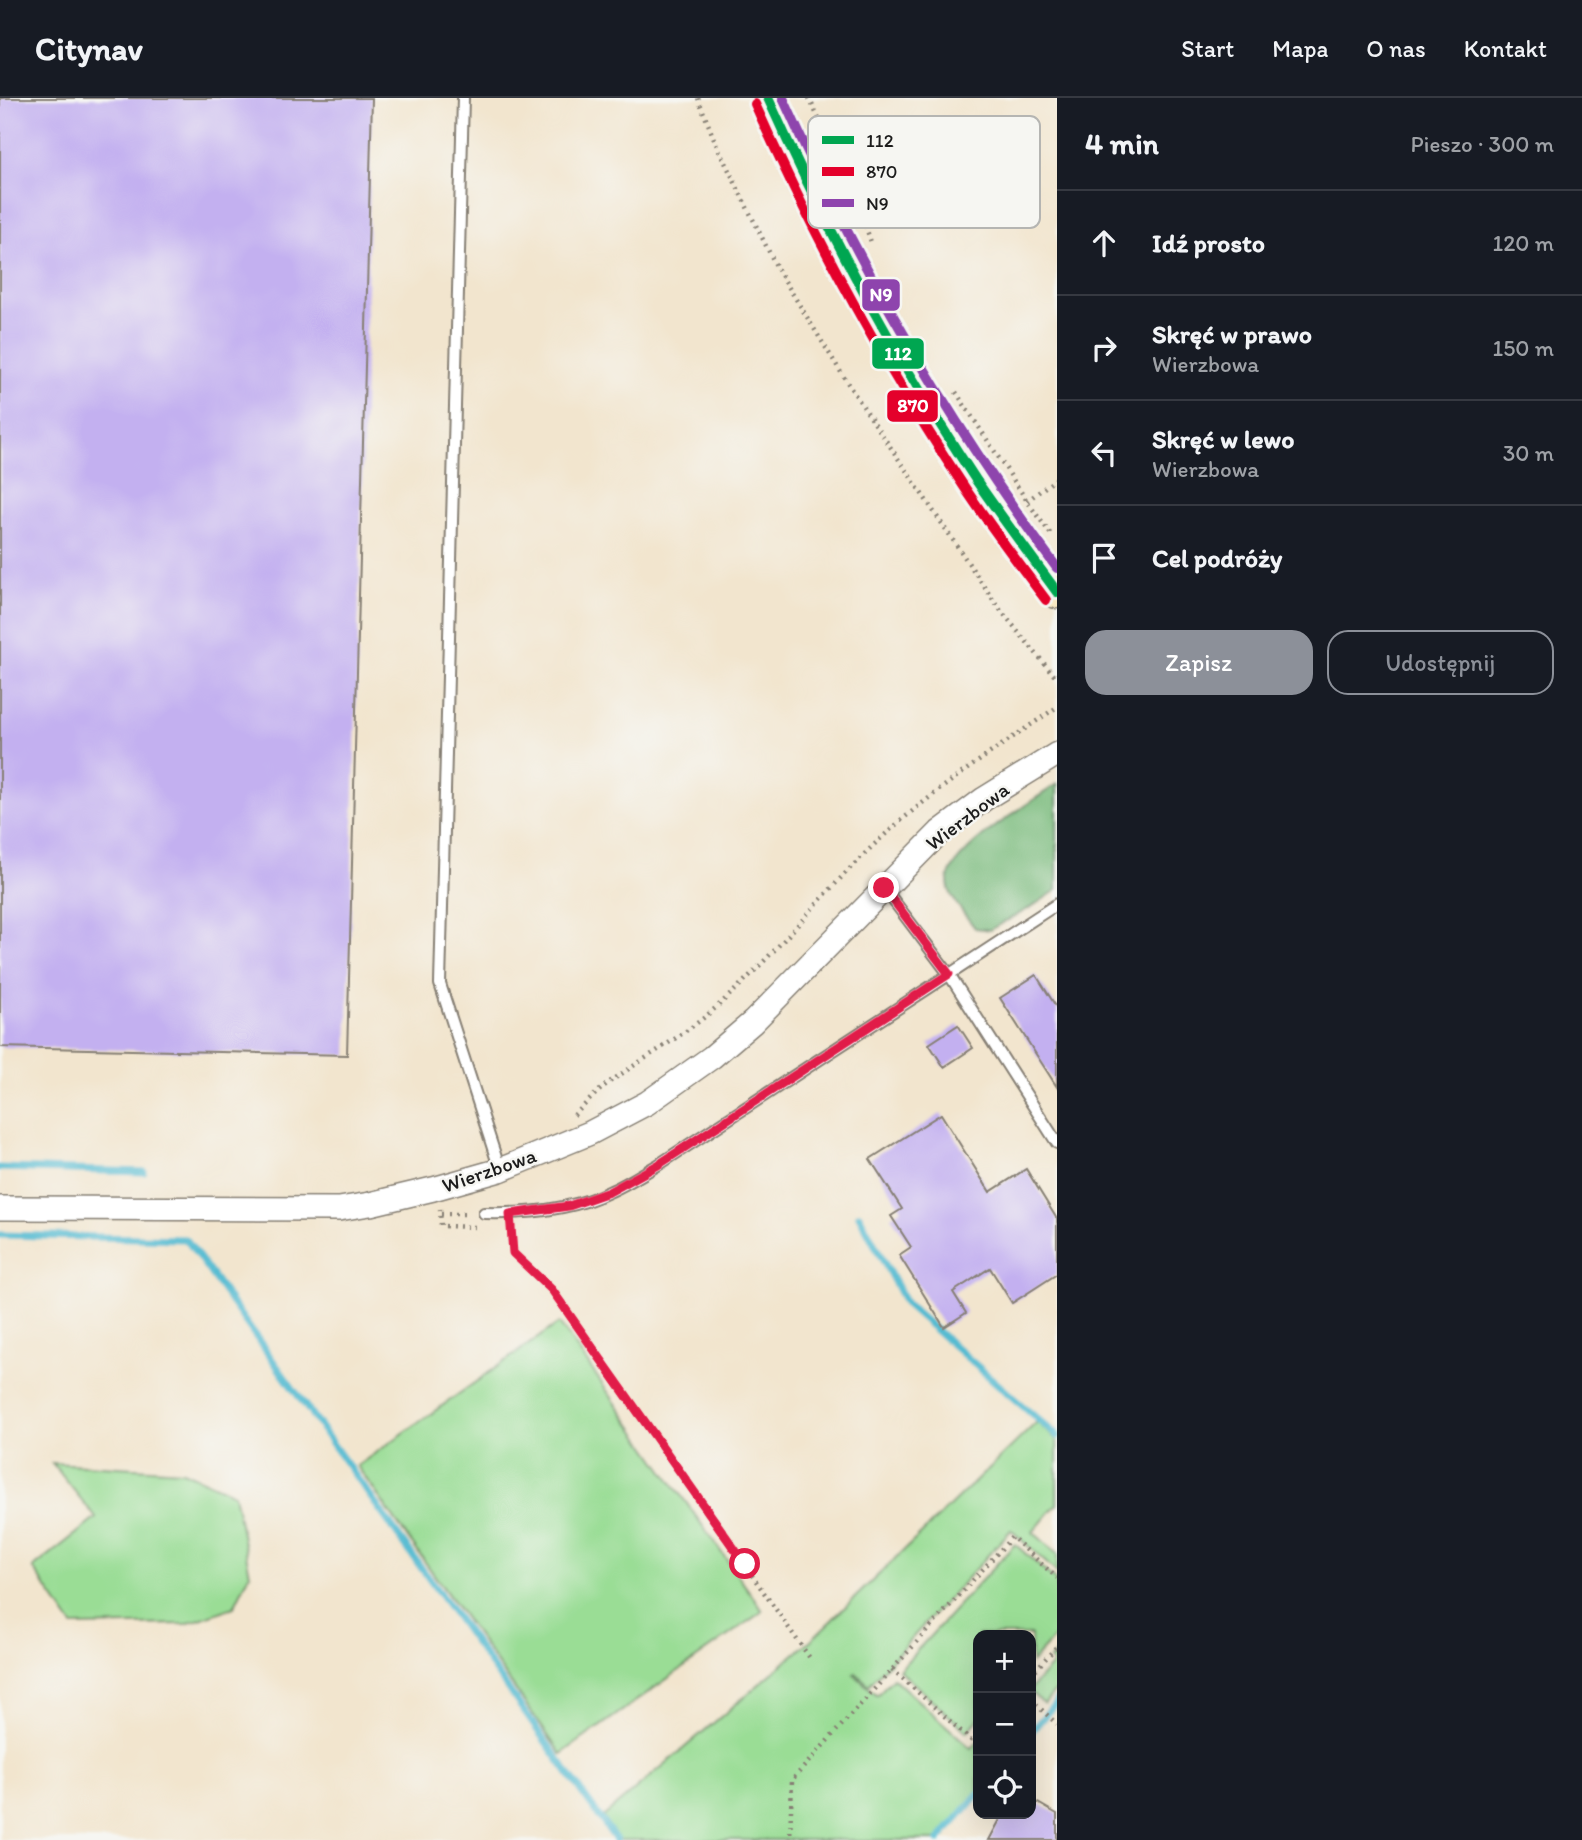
<!DOCTYPE html>
<html lang="pl">
<head>
<meta charset="utf-8">
<style>
	body { margin:0; font-family:Itim,sans-serif; background:#242831; color:#f1f3f6 }
	.controls { position:absolute; right:21px; bottom:21px; display:grid; overflow:hidden; border-radius:14px; box-shadow:0 7px 28px #0002 }
	.controls button { width:63px; height:63px; display:grid; place-items:center; padding:0; border:0; border-bottom:2px solid #363941; background:#171b24; color:#f1f3f6; font:35px sans-serif }
	.stop { position:absolute; width:21px; height:21px; margin:-16px; border:5px solid #e11d48; border-radius:50%; background:#fff }
	.stop.end { background:#e11d48; border-color:#fff; box-shadow:0 2px 7px #0008 }
	.list { margin:0; padding:0; list-style:none }
	h2 { display:flex; justify-content:space-between; align-items:center; height:91px; margin:0; padding:0 28px; font-size:30px }
	h2 small { font-size:23px; font-weight:400; color:#9ea1a6 }
	.list li { display:grid; grid-template-columns:46px 1fr auto; gap:21px; align-items:center; box-sizing:border-box; height:105px; padding:0 28px; border-top:2px solid #363941 }
	.list b { display:block; font-size:26px; white-space:nowrap }
	.list p { margin:0; font-size:23px; white-space:nowrap; color:#9ea1a6 }
	.list em { font-size:23px; font-style:normal; color:#9ea1a6 }
	.actions { display:flex; gap:14px; padding:21px 28px }
	.actions a { flex:1; padding:16px 0; border:2px solid #8c9099; border-radius:21px; text-align:center; font-size:24px; color:#8c9099 }
	.actions .main { background:#8c9099; color:#fff }
	.icon { flex:none; width:38px; height:38px; fill:none; stroke:currentColor; stroke-width:2; stroke-linecap:round; stroke-linejoin:round }
	.map { position:relative; flex:none; width:1057px; height:1742px; overflow:hidden }
	header { display:flex; align-items:center; gap:42px; box-sizing:border-box; height:98px; padding:0 35px; background:#171b24; border-bottom:2px solid #363941 }
	header strong { font-size:33px }
	nav { display:flex; gap:38px; margin-inline-start:auto; font-size:24px }
	main { display:flex }
	aside { flex:1; background:#171b24 }
	.map>svg:first-child { display:block }
	.green { fill:#9add95; stroke:#5b7c58; stroke-width:2 }
	.forest { fill:#7bbc7e; stroke:#4c6c4d; stroke-width:2 }
	.lines { fill:none; stroke-linecap:round; stroke-linejoin:round }
	.stream { stroke:#54bbd1; stroke-width:7 }
	.building { fill:#c3b0f0 }
	.lane-casing { stroke:#878075; stroke-width:14 }
	.street-casing { stroke:#878075; stroke-width:26 }
	.secondary-casing { stroke:#878075; stroke-width:35 }
	.path { stroke:#878075; stroke-width:4.5; stroke-dasharray:2 5; stroke-linecap:butt }
	.lane { stroke:#fff; stroke-width:10 }
	.street { stroke:#fff; stroke-width:23 }
	.secondary { stroke:#f8e8c3; stroke-width:32 }
	.bus-1-casing { stroke:#f6f6f2; stroke-width:16 }
	.bus-2-casing { stroke:#f6f6f2; stroke-width:16 }
	.bus-3-casing { stroke:#f6f6f2; stroke-width:16 }
	.bus-1 { stroke:#00a651; stroke-width:10 }
	.bus-2 { stroke:#e4002b; stroke-width:10 }
	.bus-3 { stroke:#8e44ad; stroke-width:10 }
	.route { stroke:#e11d48; stroke-width:9 }
	.labels { text-anchor:middle; dominant-baseline:central; stroke-width:5; stroke-linejoin:round; paint-order:stroke }
	.street-label { font-size:21px; fill:#1c1c1c; stroke:#f6f6f2 }
	.key { fill:#f6f6f2; stroke:#b5b5b2; stroke-width:2 }
	.key-label { font-size:19px; fill:#1c1c1c }
	.line-badge { stroke:#f6f6f2; stroke-width:2.5 }
	.badge-label { font-size:19px; text-anchor:middle; font-weight:bold; fill:#fff }
</style>
</head>
<body>
<header>
<strong>Citynav</strong>
<nav><a>Start</a><a>Mapa</a><a>O nas</a><a>Kontakt</a></nav>
</header>
<main>
<div class="map">
<svg width="1057" height="1742" viewBox="0 0 1057 1742">
	<rect width="100%" height="100%" fill="#f6f6f2"/>
	<filter id="ink" filterUnits="userSpaceOnUse"><feTurbulence type="fractalNoise" baseFrequency=".0143" numOctaves="2"/><feDisplacementMap in="SourceGraphic" scale="14" xChannelSelector="R" yChannelSelector="G"/><feConvolveMatrix kernelMatrix="1 2 1 2 8 2 1 2 1" color-interpolation-filters="sRGB"/></filter>
	<filter id="wash" filterUnits="userSpaceOnUse"><feTurbulence type="fractalNoise" baseFrequency=".00686" numOctaves="4" result="noise"/><feDisplacementMap in="SourceGraphic" scale="28" xChannelSelector="R" yChannelSelector="G"/><feGaussianBlur stdDeviation="1.57" result="paint"/><feColorMatrix in="noise" values="0 0 0 0 0 0 0 0 0 0 0 0 0 0 0 0 0 1.4 0 .05"/><feComposite in="paint" operator="in"/></filter>
	<g filter="url(#wash)">
		<rect width="100%" height="100%" fill="#f2e5ce"/>
		<g class="green">
			<path d="M559,1225l204,288 -202,143 -204,-288z"/>
			<path d="M1037,1324l20,18v64l-24,28 24,22v19l-46,-43 -142,155 -13,-12 -2,1 23,21 16,-17 78,70 7,-7v57l-38,42h-322l-15,-23 208,-177z"/>
			<path d="M52,1365l131,8 51,23 16,80 -16,33 -48,17 -113,2 -40,-58 63,-50z"/>
			<path d="M1015,1446l42,38v53l-26,28v-28h-53v85l-11,12 -68,-62z"/>
			<path d="M1057,1554v37l-13,15 -13,-11v-5l22,-24 -3,-4z"/>
		</g>
		<path class="forest" d="M1057,686v106l-27,18 -40,22 -15,-2c-9,-13 -27,-30 -27,-47 1,-30 85,-80 109,-97z"/>
		<g class="lines">
			<g class="stream">
				<path d="M0,1070l144,4"/>
				<path d="M859,1117l47,89 151,132"/>
				<path d="M0,1137l186,4 430,601"/>
				<path d="M1031,1634l26,-31"/>
				<path d="M939,1742l39,-46"/>
			</g>
		</g>
		<g id="blocks">
			<g class="building">
				<path d="M0,0h372l-25,957 -347,-8z"/>
				<path d="M1036,877l21,33v79l-57,-89z"/>
				<path d="M958,927l15,23 -29,19 -15,-23z"/>
				<path d="M941,1016l49,78 36,-23 31,50v55l-45,29 -22,-35 -37,24 13,21 -22,14 -45,-72 12,-8 -20,-31 11,-7 -32,-50z"/>
				<path d="M1031,1701l26,15v26h-68l14,-26h28z"/>
			</g>
		</g>
	</g>
	<g filter="url(#ink)">
		<use href="#blocks" fill-opacity="0" stroke="#878075" stroke-width="2"/>
		<g class="lines">
			<defs>
				<g id="lane">
					<path d="M463,0l-23,886 60,186"/>
					<path d="M884,790l65,86 108,169"/>
					<path d="M484,1115c41,1 89,-3 127,-22 16,-7 31,-17 47,-26l399,-261"/>
				</g>
				<path id="street" d="M0,1110l339,1 31,-5 63,-15 67,-19 90,-37 57,-30 65,-46 41,-35 187,-190 44,-33 73,-45"/>
				<path id="secondary" d="M768,0c27,62 57,121 89,181 42,78 87,154 137,227 20,29 42,57 63,86"/>
			</defs>
			<use href="#lane" class="lane-casing"/>
			<use href="#street" class="street-casing"/>
			<use href="#secondary" class="secondary-casing"/>
			<g class="path">
				<path d="M698,0l18,46 62,126 72,117 148,220 59,72"/>
				<path d="M809,0l45,95 18,52"/>
				<path d="M956,294l71,109 25,35"/>
				<path d="M1027,403l30,-23"/>
				<path d="M574,1017c13,-12 25,-26 40,-36 36,-25 76,-47 108,-77 56,-50 101,-110 156,-161 55,-51 118,-92 179,-134"/>
				<path d="M440,1111l1,17 35,1"/>
				<path d="M441,1116h27"/>
				<path d="M511,1130l2,25 39,37 260,371"/>
				<path d="M892,1571l79,71 7,-8"/>
				<path d="M1031,1577l26,-29"/>
				<path d="M1031,1602l26,24"/>
				<path d="M790,1742l2,-60 220,-243 45,41"/>
			</g>
			<use href="#lane" class="lane"/>
			<use href="#street" class="street"/>
			<use href="#secondary" class="secondary"/>
			<defs>
				<path id="bus-1" d="M768,0c59,132 128,261 208,382 26,38 54,75 81,112"/>
				<path id="bus-2" d="M755,6c59,133 129,262 210,384 25,38 53,75 81,112"/>
				<path id="bus-3" d="M783,0c74,166 166,324 274,470"/>
			</defs>
			<use href="#bus-1" class="bus-1-casing"/>
			<use href="#bus-2" class="bus-2-casing"/>
			<use href="#bus-3" class="bus-3-casing"/>
			<use href="#bus-1" class="bus-1"/>
			<use href="#bus-2" class="bus-2"/>
			<use href="#bus-3" class="bus-3"/>
		</g>
	</g>
	<g class="lines" filter="url(#ink)">
		<path class="route" d="M745,1466l-193,-274 -39,-37 -3,-39 59,-8 40,-14 49,-27 291,-191 -65,-86"/>
	</g>
	<g class="labels">
		<g class="street-label">
			<text transform="translate(967 718) rotate(-37)">Wierzbowa</text>
			<text transform="translate(489 1072) rotate(-19)">Wierzbowa</text>
		</g>
	</g>
	<rect x="808" y="18" width="232" height="112" rx="10" class="key"/>
	<rect x="822" y="38" width="32" height="8" fill="#00a651"/>
	<rect x="822" y="69" width="32" height="9" fill="#e4002b"/>
	<rect x="822" y="101" width="32" height="8" fill="#8e44ad"/>
	<g class="key-label">
		<text x="866" y="49">112</text>
		<text x="866" y="80">870</text>
		<text x="866" y="112">N9</text>
	</g>
	<g class="line-badge">
		<rect x="861" y="180" width="40" height="34" rx="7" fill="#8e44ad"/>
		<rect x="871" y="239" width="54" height="33" rx="7" fill="#00a651"/>
		<rect x="886" y="291" width="53" height="34" rx="7" fill="#e4002b"/>
	</g>
	<g class="badge-label">
		<text x="881" y="203">N9</text>
		<text x="898" y="262">112</text>
		<text x="913" y="314">870</text>
	</g>
</svg>
<div class="controls">
<button>+</button>
<button>−</button>
<button><svg class="icon" aria-label="locate" viewBox="0 0 24 24"><circle cx="12" cy="12" r="6"/><path d="M12 2v4M12 18v4M2 12h4M18 12h4"/></svg></button>
</div>
<div class="stop" style="left:745px;top:1466px"></div>
<div class="stop end" style="left:884px;top:790px"></div>
</div>
<aside>
<h2>4 min<small>Pieszo · 300 m</small></h2>
<ul class="list">
<li><svg class="icon" aria-label="ahead" viewBox="0 0 24 24"><path d="M12 20V5M6 11l6-6 6 6"/></svg><div><b>Idź prosto</b></div><em>120 m</em></li>
<li><svg class="icon" aria-label="right" viewBox="0 0 24 24"><path d="M7 20v-9h11M14 6l5 5-5 5"/></svg><div><b>Skręć w prawo</b><p>Wierzbowa</p></div><em>150 m</em></li>
<li><svg class="icon" aria-label="left" viewBox="0 0 24 24"><path d="M17 20v-9H6M10 6l-5 5 5 5"/></svg><div><b>Skręć w lewo</b><p>Wierzbowa</p></div><em>30 m</em></li>
<li><svg class="icon" aria-label="arrive" viewBox="0 0 24 24"><path d="M6 21V4h12l-3 4 3 4H6"/></svg><div><b>Cel podróży</b></div></li>
</ul>
<div class="actions"><a class="main">Zapisz</a><a>Udostępnij</a></div>
</aside>
</main>
</body>
</html>
